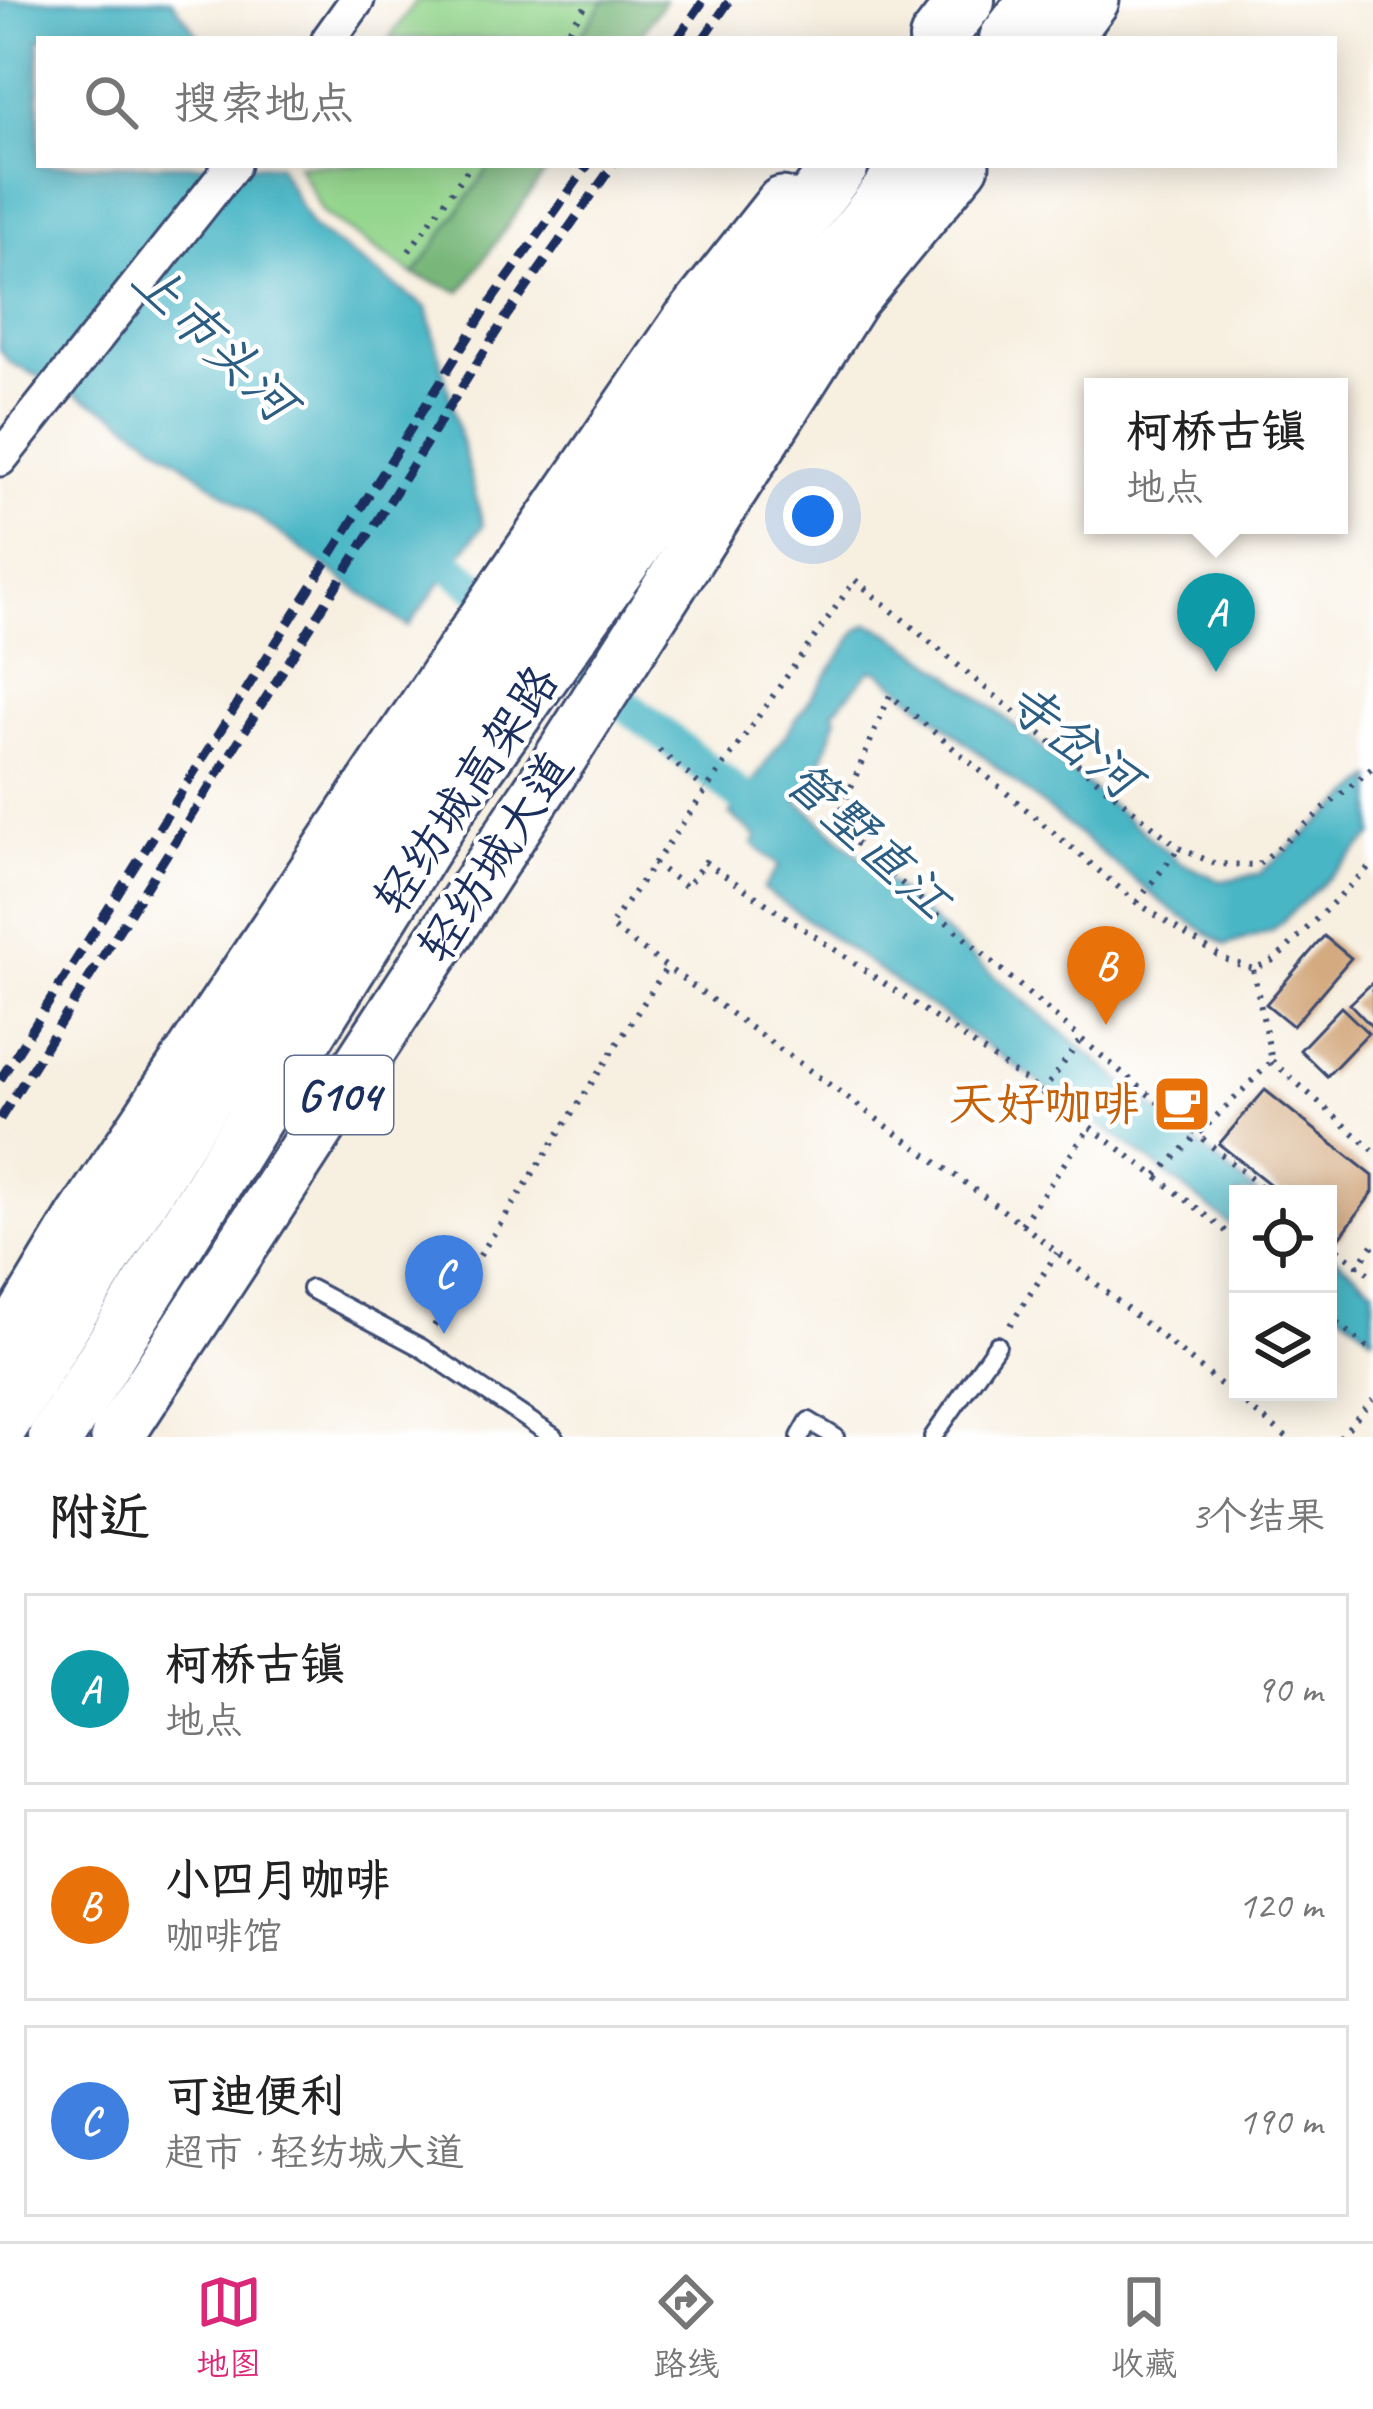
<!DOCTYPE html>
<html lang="zh">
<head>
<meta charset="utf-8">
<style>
	body { margin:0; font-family:Caveat,"LXGW WenKai TC",sans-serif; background:#f2f2f2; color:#222 }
	.controls { position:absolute; right:36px; bottom:36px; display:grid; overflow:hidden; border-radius:0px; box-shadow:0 6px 30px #0003 }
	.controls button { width:108px; height:108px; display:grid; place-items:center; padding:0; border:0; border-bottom:3px solid #e0e0e0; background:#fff; color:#222; font:60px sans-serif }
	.you { position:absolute; left:813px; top:516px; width:42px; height:42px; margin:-30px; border:9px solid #fff; border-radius:50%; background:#1a73e8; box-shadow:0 0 0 18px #1a73e833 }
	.badge { display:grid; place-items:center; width:78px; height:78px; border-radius:50%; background:#db2777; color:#fff; font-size:39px; font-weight:700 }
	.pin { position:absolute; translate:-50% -99px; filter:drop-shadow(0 3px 6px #0008) }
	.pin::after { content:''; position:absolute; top:63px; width:42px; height:36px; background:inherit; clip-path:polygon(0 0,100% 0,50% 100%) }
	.popup { position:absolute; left:1084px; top:378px; width:264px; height:156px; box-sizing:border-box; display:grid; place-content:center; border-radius:0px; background:#fff; filter:drop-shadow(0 3px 9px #0005); font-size:39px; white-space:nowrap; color:#767676 }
	.popup b { font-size:45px; color:#222 }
	.popup::after { content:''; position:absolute; left:50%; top:100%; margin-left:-24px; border:24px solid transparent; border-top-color:#fff }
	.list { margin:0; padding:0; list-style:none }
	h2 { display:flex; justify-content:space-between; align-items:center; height:156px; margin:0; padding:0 48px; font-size:51px }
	h2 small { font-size:39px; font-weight:400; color:#767676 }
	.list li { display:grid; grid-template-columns:78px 1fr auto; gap:36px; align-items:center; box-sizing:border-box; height:192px; margin:0 24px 24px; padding:0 24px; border:3px solid #e0e0e0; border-radius:0px }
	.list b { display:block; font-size:45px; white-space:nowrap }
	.list p { margin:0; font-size:39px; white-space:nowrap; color:#767676 }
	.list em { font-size:39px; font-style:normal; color:#767676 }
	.icon { flex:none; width:66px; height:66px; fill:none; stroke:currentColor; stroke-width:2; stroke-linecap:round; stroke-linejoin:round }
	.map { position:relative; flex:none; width:1373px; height:1437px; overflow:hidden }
	.search { position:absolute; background:#fff; box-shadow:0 6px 30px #0003; left:36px; right:36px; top:36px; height:132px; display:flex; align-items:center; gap:30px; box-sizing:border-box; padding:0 42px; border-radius:0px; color:#767676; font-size:45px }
	.sheet { height:804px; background:#fff }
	nav { display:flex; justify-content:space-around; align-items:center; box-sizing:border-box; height:168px; border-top:3px solid #e0e0e0; background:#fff; font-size:33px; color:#767676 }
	nav a { display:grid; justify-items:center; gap:6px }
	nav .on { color:#db2777 }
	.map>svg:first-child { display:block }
	.green { fill:#95d68e; stroke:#588276; stroke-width:3 }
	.forest { fill:#78b779; stroke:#4a736c; stroke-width:3 }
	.water { fill:#4ab6c5; stroke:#327292; stroke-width:3 }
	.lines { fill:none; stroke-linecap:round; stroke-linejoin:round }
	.canal { stroke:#4ab6c5; stroke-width:33 }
	.building { fill:#d4aa80 }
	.service-casing { stroke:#3c4c72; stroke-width:22 }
	.minor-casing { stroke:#3c4c72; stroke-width:39 }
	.primary-casing { stroke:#3c4c72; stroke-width:57 }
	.trunk-casing { stroke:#3c4c72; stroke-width:60 }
	.path { stroke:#3c4c72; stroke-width:6; stroke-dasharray:3 9; stroke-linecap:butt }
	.service { stroke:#fff; stroke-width:16 }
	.minor { stroke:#fff; stroke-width:33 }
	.primary { stroke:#fff; stroke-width:51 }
	.trunk { stroke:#fff; stroke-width:54 }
	.rail { stroke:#1b2f5e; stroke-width:9; stroke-dasharray:18 9; stroke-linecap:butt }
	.labels { text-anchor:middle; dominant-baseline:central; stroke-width:9; stroke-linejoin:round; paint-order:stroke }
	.shield { fill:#fff; stroke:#5f6d8e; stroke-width:3 }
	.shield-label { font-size:45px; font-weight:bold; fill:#1b2f5e }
	.street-label { font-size:48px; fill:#1b2f5e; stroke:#fff }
	.food-label { font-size:48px; fill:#c56008; stroke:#fff; text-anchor:end }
	.water-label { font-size:51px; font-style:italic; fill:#2b5e82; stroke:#fff }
</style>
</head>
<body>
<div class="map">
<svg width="1373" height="1437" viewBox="0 0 1373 1437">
	<rect width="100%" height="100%" fill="#fff"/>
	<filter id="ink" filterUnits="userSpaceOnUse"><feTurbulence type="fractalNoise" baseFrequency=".00833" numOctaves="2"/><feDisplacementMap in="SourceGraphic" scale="24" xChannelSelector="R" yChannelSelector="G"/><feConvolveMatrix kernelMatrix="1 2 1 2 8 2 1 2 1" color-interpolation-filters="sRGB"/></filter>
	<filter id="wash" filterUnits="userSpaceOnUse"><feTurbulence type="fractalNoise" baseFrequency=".004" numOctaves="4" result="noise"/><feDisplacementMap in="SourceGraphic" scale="48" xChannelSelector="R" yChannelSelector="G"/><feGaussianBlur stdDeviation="2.7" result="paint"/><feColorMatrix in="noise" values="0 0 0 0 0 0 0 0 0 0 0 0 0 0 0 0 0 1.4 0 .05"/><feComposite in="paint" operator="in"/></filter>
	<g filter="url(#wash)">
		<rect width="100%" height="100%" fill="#f7efe0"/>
		<g class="green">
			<path d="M417,0h188l-27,39h-189z"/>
			<path d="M298,165h193l-77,110 -91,-62z"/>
		</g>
		<g class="forest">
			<path d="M605,0h60l-27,39h-60z"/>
			<path d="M491,165h59l-89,127 -47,-17z"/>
		</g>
		<g class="water">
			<path d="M0,0h172l29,39h-162v126h239l34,62 115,81 56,217 -75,102 -291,-212 -108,-53 -9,-13z"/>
			<path d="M867,624c40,4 264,199 311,237l43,20 38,-7 114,-96v58l-101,95 -46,14 -56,-36 -290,-237 -9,-2 -38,42 4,5 -19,56 -21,27 186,166 275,228h-20v37l-97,-77 -378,-265 16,-23 -26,-22 4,-7 -27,-22 128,-185z"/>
			<path d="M1328,1251l45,37v49l-45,-35z"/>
		</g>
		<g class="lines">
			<path class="canal" d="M428,549l349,275"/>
		</g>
		<g id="blocks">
			<g class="building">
				<path d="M1324,936l27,22 -58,68 -27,-22z"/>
				<path d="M1373,982v46l-23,-24z"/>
				<path d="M1341,1007l27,26 -41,43 -27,-26z"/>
				<path d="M1265,1090l108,86v16l-34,47 -11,-8v-37h-46l-63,-50z"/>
			</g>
		</g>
	</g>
	<g filter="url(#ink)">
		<use href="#blocks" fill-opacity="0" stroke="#3c4c72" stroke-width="3"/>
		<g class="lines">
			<defs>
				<g id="service">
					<path d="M311,1289l109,58 134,90"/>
					<path d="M800,1437l9,-16 26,16"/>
					<path d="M933,1437l64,-92"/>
				</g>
				<g id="minor">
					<path d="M329,39l28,-39"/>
					<path d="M0,459l233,-294"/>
				</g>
				<g id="primary">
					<path d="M1064,39l29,-39"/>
					<path d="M0,1355l81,-135 365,-545 243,-355 93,-117"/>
					<path d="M117,1437l446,-683 289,-454 111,-135"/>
				</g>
				<g id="trunk">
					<path d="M937,39l30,-39"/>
					<path d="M1007,39l30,-39"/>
					<path d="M0,1426c187,-308 383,-610 588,-906 83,-119 165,-240 253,-355"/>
					<path d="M56,1437l393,-631 369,-522 92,-119"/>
				</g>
			</defs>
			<use href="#service" class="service-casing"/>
			<use href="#minor" class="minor-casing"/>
			<use href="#primary" class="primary-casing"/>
			<use href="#trunk" class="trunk-casing"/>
			<g class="path">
				<path d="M562,39l28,-39"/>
				<path d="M409,251l62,-86"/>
				<path d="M659,750l46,39"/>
				<path d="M653,863l33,24 19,-25c180,123 364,241 533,379"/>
				<path d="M1137,902l42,-54"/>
				<path d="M1272,1061l101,89"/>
				<path d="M1042,1093l39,-54"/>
				<path d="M1157,1175l115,-114 -19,-92"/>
				<path d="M1270,1194l-189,-155 -246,-214 55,-130 246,207 88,57 29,10 23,-10 97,-96"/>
				<path d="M1022,1224l68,-97"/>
				<path d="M1328,1242l45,35"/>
				<path d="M1357,1267l16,-22"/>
				<path d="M1328,1315l45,37"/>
				<path d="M1010,1325l47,-72"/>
				<path d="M434,1326l233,-359"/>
				<path d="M1286,1437l-264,-213 -412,-298 245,-346 324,268 37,16 42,1 115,-98"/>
				<path d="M1340,1437l33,-37"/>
			</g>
			<use href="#service" class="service"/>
			<use href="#minor" class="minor"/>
			<use href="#primary" class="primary"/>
			<use href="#trunk" class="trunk"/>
			<g class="rail">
				<path d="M677,39l27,-39"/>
				<path d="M703,39l27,-39"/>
				<path d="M0,1080l492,-780 96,-135"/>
				<path d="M0,1119l506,-802 107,-152"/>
			</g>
		</g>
	</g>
	<defs>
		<symbol id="cafe-square" viewBox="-11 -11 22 22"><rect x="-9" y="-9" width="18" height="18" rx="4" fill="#e8710a" stroke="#fff"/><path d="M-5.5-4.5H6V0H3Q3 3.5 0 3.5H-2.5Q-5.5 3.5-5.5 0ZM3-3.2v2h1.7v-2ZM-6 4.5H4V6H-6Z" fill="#fff"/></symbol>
	</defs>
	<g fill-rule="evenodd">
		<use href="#cafe-square" x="1149" y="1071" width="66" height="66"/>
	</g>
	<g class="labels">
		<rect class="shield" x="285" y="1056" width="108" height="78" rx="9"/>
		<g class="shield-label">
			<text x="339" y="1095">G104</text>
		</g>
		<g class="street-label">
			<text transform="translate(466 790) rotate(-56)">轻纺城高架路</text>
			<text transform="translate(495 857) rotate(-57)">轻纺城大道</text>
		</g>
		<g class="food-label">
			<text x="1140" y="1104">天好咖啡</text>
		</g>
		<g class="water-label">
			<text transform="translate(214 341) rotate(44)">上市头河</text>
			<text transform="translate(1073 740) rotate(38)">寺岔河</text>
			<text transform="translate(868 840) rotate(43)">管墅直江</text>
		</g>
	</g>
</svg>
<div class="controls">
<button><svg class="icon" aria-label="locate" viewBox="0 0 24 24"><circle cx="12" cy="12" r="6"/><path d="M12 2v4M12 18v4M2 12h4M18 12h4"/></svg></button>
<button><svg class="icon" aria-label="layers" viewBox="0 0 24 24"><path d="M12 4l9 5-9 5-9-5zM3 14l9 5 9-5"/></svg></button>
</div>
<div class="you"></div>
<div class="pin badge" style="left:1216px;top:672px;background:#0f9aa8">A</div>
<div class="popup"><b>柯桥古镇</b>地点</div>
<div class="pin badge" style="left:1106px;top:1025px;background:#e8710a">B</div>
<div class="pin badge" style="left:444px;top:1334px;background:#3f7fe0">C</div>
<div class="search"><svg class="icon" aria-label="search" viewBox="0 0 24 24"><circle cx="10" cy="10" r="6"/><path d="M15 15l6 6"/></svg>搜索地点</div>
</div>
<section class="sheet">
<h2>附近<small>3个结果</small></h2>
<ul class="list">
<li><span class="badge" style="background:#0f9aa8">A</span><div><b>柯桥古镇</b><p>地点</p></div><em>90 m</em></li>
<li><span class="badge" style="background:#e8710a">B</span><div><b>小四月咖啡</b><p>咖啡馆</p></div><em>120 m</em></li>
<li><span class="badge" style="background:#3f7fe0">C</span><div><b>可迪便利</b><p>超市 · 轻纺城大道</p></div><em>190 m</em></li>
</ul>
</section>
<nav>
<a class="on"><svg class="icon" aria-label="map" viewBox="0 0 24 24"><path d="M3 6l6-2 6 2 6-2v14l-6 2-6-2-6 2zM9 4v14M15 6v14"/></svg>地图</a>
<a><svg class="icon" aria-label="directions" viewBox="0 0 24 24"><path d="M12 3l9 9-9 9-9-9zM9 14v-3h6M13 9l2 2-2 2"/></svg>路线</a>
<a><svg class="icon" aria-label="saved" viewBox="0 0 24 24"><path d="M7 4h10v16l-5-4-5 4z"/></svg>收藏</a>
</nav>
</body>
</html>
